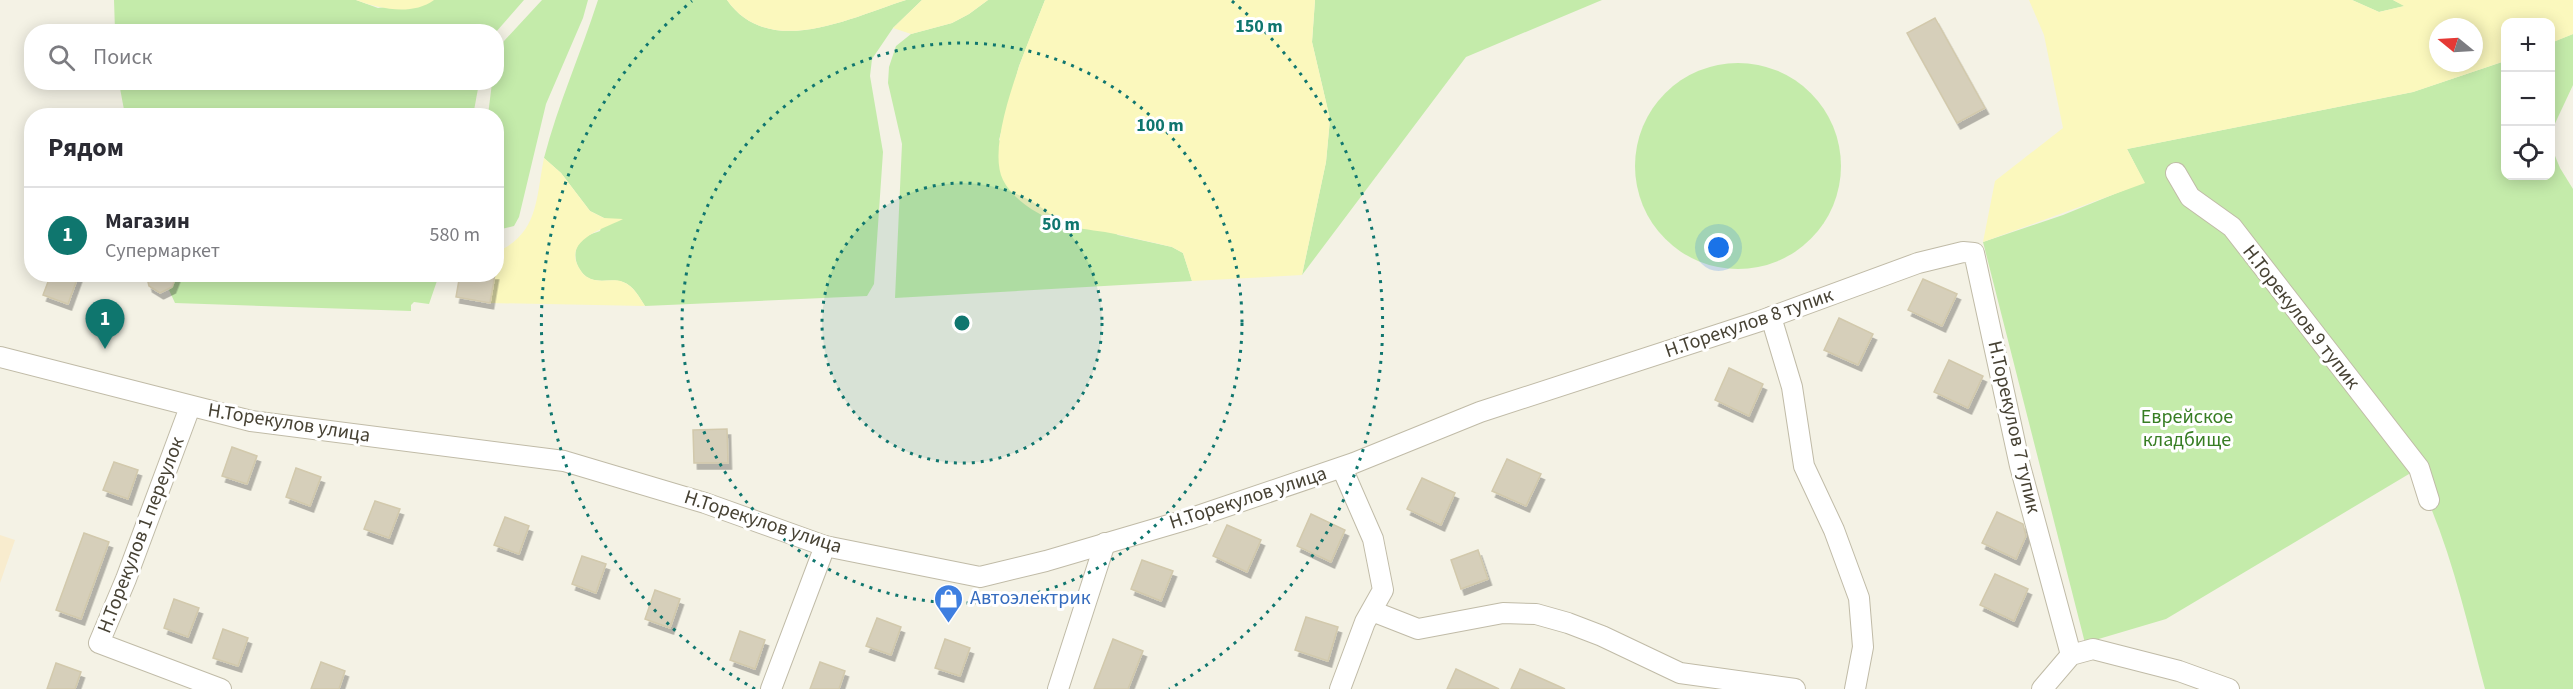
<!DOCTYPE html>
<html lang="ru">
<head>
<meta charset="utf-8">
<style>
	body { margin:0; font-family:"Source Sans 3",sans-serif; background:#f7f7f7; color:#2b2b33 }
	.controls { position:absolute; right:18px; top:18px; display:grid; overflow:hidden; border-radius:12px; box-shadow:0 3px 15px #0003 }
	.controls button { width:54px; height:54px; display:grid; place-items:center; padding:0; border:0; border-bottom:2px solid #e1e1e2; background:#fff; color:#2b2b33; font:30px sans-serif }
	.compass { position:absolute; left:2429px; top:18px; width:54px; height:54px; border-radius:50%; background:#fff; box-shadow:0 3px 15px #0003; rotate:288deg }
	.you { position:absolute; left:1719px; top:248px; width:21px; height:21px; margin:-15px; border:4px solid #fff; border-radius:50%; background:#1a73e8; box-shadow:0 0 0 9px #1a73e833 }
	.badge { display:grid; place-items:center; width:39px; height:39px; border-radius:50%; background:#0f766e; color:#fff; font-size:20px; font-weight:700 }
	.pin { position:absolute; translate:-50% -50px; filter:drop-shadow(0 2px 3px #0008) }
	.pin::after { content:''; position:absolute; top:32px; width:21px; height:18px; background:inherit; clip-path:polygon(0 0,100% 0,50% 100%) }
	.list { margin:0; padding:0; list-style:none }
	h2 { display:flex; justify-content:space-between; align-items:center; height:78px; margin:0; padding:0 24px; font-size:26px }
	h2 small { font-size:20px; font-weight:400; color:#7c7c81 }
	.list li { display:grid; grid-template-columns:39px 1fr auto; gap:18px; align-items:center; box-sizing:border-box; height:96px; padding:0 24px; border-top:2px solid #e1e1e2 }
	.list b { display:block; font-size:22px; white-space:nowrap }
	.list p { margin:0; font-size:20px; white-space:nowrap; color:#7c7c81 }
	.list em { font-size:20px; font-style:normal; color:#7c7c81 }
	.icon { flex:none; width:33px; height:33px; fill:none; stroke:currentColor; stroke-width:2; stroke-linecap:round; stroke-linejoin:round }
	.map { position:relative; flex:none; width:2573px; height:689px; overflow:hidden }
	.search { position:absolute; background:#fff; box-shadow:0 3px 15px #0003; left:24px; top:24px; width:480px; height:66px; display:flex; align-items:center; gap:15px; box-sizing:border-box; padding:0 21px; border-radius:24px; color:#7c7c81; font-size:22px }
	.panel { position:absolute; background:#fff; box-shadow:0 3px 15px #0003; left:24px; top:108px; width:480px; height:174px; border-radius:24px }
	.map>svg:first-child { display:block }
	.commercial { fill:#f8ecce }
	.green { fill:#c4ebaa }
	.sand { fill:#fbf8bd; fill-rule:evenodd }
	.building { fill:#d6cfba; stroke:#d2c9ac; stroke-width:1.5; filter:url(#shadow) }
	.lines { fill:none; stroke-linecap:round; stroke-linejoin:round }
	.minor-casing { stroke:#c0bba7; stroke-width:22 }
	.minor { stroke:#fff; stroke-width:20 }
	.ring { fill:none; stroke:#0f766e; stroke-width:3; stroke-dasharray:3 6 }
	.labels { text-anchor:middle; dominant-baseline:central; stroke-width:6; stroke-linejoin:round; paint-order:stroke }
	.street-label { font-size:20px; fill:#474234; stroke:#fff }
	.park-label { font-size:20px; fill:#377d23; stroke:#fff }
	.shop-label { font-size:20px; fill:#366cbe; stroke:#fff; text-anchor:start }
	.centre { fill:#0f766e; stroke:#fff; stroke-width:3 }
	.ring-label { font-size:18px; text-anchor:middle; font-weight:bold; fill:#0f766e; stroke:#fff; stroke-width:6; stroke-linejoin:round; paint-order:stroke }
</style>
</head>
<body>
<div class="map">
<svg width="2573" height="689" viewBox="0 0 2573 689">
	<defs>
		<filter id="shadow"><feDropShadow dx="3.5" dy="6" stdDeviation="0" flood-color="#0004"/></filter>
	</defs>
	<rect width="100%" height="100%" fill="#f4f2e5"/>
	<path class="commercial" d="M0,535l15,5 -15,43z"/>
	<g class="green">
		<path d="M114,0h242l22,8 56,-8h90l-28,32 -381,-1z"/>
		<path d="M542,0h46l-5,18 -37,86 -27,113 -5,9 -17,4 -1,-114 -8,-1 4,-32 4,-1 1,-23 7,-18z"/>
		<path d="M598,0h129c42,60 125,17 179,0h16l-29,28 -21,31 -2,17 13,76 -9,132 -7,12 -222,10c-6,-9 -11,-20 -22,-24 -9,-3 -20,0 -29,-2 -17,-4 -26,-29 -11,-41 4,-4 12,-6 17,-8l4,-13 -14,-7 -29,-38 -17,-15c14,-54 37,-105 54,-158z"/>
		<path d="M988,0h57l-26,66 -20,74 119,95 54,12 11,6 9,28 -297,17 7,-154 -14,-61 1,-16 7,-21 15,-12 41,-11 17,-9z"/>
		<path d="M1315,0h287l-136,57 -164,218 24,-113 4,-43 -18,-77z"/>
		<path d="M2352,0h41l12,6 -26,6z"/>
		<path d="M2573,34v51l-22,47 -1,-89z"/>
		<path d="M2505,61l1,115h44l1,-30 9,22 13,21v500h-88c-20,-74 -36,-150 -71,-218l-248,148 -81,24 -102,-401 80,-27 81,-33 -17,-33 286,-57z"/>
		<circle cx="1738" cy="166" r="103"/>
		<path d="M119,83v-1l360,1 -6,33 -348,-1z"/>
		<path d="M173,275h266l-10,29 -15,-2 -3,3v6l-236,-8 -6,-13 3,-3z"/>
	</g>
	<g class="sand">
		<path d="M356,0h78c-22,16 -54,9 -78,0z"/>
		<path d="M727,0h179c-54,17 -137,60 -179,0z"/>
		<path d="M922,0h66l-19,14 -17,9 -41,11 -18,-6z"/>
		<path d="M1045,0h270l-3,42 18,77 -4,43 -24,113 -110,6 -9,-28 -11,-6c-22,-5 -45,-11 -67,-15 -15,-2 -31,-4 -45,-9 -22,-8 -46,-22 -57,-43 -19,-38 27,-141 42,-180z"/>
		<path d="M2029,0h323l27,12 25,-6 -11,-6h180v34l-22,9 -1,-21h-44l-1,39 -92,31 -286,57 18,34 -162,59 12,-61 68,-53 -19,-93zM2438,27h36v36h-36z"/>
		<path d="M544,158l17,15 29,38 14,7 19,1c-17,9 -59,20 -45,47 4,7 6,10 13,13 10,4 22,-1 32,3 11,4 16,15 22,24l-155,-3 9,-52c40,-19 37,-54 45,-93z"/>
	</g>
	<g class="building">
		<path d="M1935,18l50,90 -28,15 -50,-90z"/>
		<path d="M51,274h28l-11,30 -25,-9z"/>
		<path d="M146,274h31l-5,13 -12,6 -11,-7z"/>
		<path d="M460,274h35l-5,29 -34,-6z"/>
		<path d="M1923,279l34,15 -15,32 -34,-16z"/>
		<path d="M1839,318l34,16 -15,31 -34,-15z"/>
		<path d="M1949,360l34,16 -15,32 -34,-16z"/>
		<path d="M1729,368l34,16 -14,32 -34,-16z"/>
		<path d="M727,429l1,34h-34l-1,-33z"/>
		<path d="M232,447l25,9 -10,28 -25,-8z"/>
		<path d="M1507,459l34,15 -15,32 -34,-15z"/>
		<path d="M114,462l24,8 -10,29 -25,-9z"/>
		<path d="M296,468l25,9 -11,29 -24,-9z"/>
		<path d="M1422,478l33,15 -14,32 -34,-16z"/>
		<path d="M375,501l25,8 -11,29 -25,-9z"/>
		<path d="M1997,512l26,12 3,12 -10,23 -34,-16z"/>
		<path d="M1311,514l34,16 -14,32 -34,-16z"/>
		<path d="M505,517l24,9 -10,28 -25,-9z"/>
		<path d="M1227,525l34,15 -14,32 -34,-16z"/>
		<path d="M84,533l25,9 -28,77 -25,-9z"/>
		<path d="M1478,550l10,29 -27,10 -10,-29z"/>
		<path d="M582,556l24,8 -10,29 -24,-9z"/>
		<path d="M1142,560l31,11 -12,30 -30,-12z"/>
		<path d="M1995,574l33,15 -14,32 -34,-16z"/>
		<path d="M655,590l25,9 -10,29 -25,-9z"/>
		<path d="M174,599l25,9 -11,29 -24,-9z"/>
		<path d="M1306,617l32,10 -10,34 -33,-11z"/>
		<path d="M877,618l24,9 -10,28 -25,-9z"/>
		<path d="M223,629l25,9 -10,28 -25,-8z"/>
		<path d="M740,631l25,9 -10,29 -25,-9z"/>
		<path d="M945,639l25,9 -10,28 -25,-8z"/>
		<path d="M1113,639l30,12 -15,38h-34z"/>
		<path d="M321,662l24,9 -6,18h-28z"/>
		<path d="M820,662l25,9 -6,18h-29z"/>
		<path d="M56,663l25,9 -6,17h-28z"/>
		<path d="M1456,669l43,20h-52z"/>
		<path d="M1520,669l45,20h-54z"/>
	</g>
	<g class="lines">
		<defs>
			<g id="minor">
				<path d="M2176,173l14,24 42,30 187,241 10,32"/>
				<path d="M1771,317l21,70 12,79 30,64 25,68 4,49 -8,42"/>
				<path d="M0,357l251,64 313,40 141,42 120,43 155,31 66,-16 143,-42 165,-56 126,-51 280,-91 158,-58 45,-11 11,1 46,213 51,189"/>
				<path d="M190,407l-64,172 -27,64 122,46"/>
				<path d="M1372,611l46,18 85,-16 33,1 32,9 34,13 78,37 115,16"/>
				<path d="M771,689l54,-143"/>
				<path d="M1058,689l47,-146"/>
				<path d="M1340,689l25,-67 18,-32 -10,-51 -31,-71"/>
				<path d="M2042,689l29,-34 22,-6 86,22 50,18"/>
			</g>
		</defs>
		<use href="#minor" class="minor-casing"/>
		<use href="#minor" class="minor"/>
	</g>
	<circle cx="962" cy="323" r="140" fill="#0f766e" fill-opacity=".12"/>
	<g class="ring">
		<circle cx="962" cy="323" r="140"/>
		<circle cx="962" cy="323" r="280"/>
		<path d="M755 689A420 420 0 0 1 692 1M1232 1A420 420 0 0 1 1169 689"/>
	</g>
	<defs>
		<symbol id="shop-pin" viewBox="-11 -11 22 30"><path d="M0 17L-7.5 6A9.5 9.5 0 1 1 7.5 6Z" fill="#3f7fe0" stroke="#fff"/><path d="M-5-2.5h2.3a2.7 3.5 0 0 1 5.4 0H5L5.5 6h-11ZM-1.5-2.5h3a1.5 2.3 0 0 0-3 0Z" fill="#fff"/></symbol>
	</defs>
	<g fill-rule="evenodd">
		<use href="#shop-pin" x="932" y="582" width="33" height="45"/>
	</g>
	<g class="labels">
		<g class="street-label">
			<text transform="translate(2301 317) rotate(52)">Н.Торекулов 9 тупик</text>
			<text transform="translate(1749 323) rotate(-19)">Н.Торекулов 8 тупик</text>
			<text transform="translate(289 423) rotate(9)">Н.Торекулов улица</text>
			<text transform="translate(2014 427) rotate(77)">Н.Торекулов 7 тупик</text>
			<text transform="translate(1248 498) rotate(-18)">Н.Торекулов улица</text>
			<text transform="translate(763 522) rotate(18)">Н.Торекулов улица</text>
			<text transform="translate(141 535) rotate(-69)">Н.Торекулов 1 переулок</text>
		</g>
		<g class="park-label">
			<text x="2187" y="417">Еврейское<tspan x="2187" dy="23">кладбище</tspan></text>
		</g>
		<g class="shop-label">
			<text x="970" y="598">Автоэлектрик</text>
		</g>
	</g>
	<circle cx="962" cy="323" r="9" class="centre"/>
	<g class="ring-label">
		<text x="1259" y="32">150 m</text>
		<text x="1160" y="131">100 m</text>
		<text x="1061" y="230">50 m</text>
	</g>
</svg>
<div class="controls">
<button>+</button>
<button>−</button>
<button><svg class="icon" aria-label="locate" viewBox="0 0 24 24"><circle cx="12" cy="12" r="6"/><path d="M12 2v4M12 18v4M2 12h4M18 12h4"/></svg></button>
</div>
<svg class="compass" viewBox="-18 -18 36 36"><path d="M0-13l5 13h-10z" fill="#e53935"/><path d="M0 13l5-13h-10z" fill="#7c7c81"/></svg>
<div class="you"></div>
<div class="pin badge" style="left:105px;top:349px">1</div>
<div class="search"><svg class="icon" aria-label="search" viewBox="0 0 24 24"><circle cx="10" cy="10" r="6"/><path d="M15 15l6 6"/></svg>Поиск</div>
<section class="panel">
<h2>Рядом<small></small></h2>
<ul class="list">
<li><span class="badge">1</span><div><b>Магазин</b><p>Супермаркет</p></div><em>580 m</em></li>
</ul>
</section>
</div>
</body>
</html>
